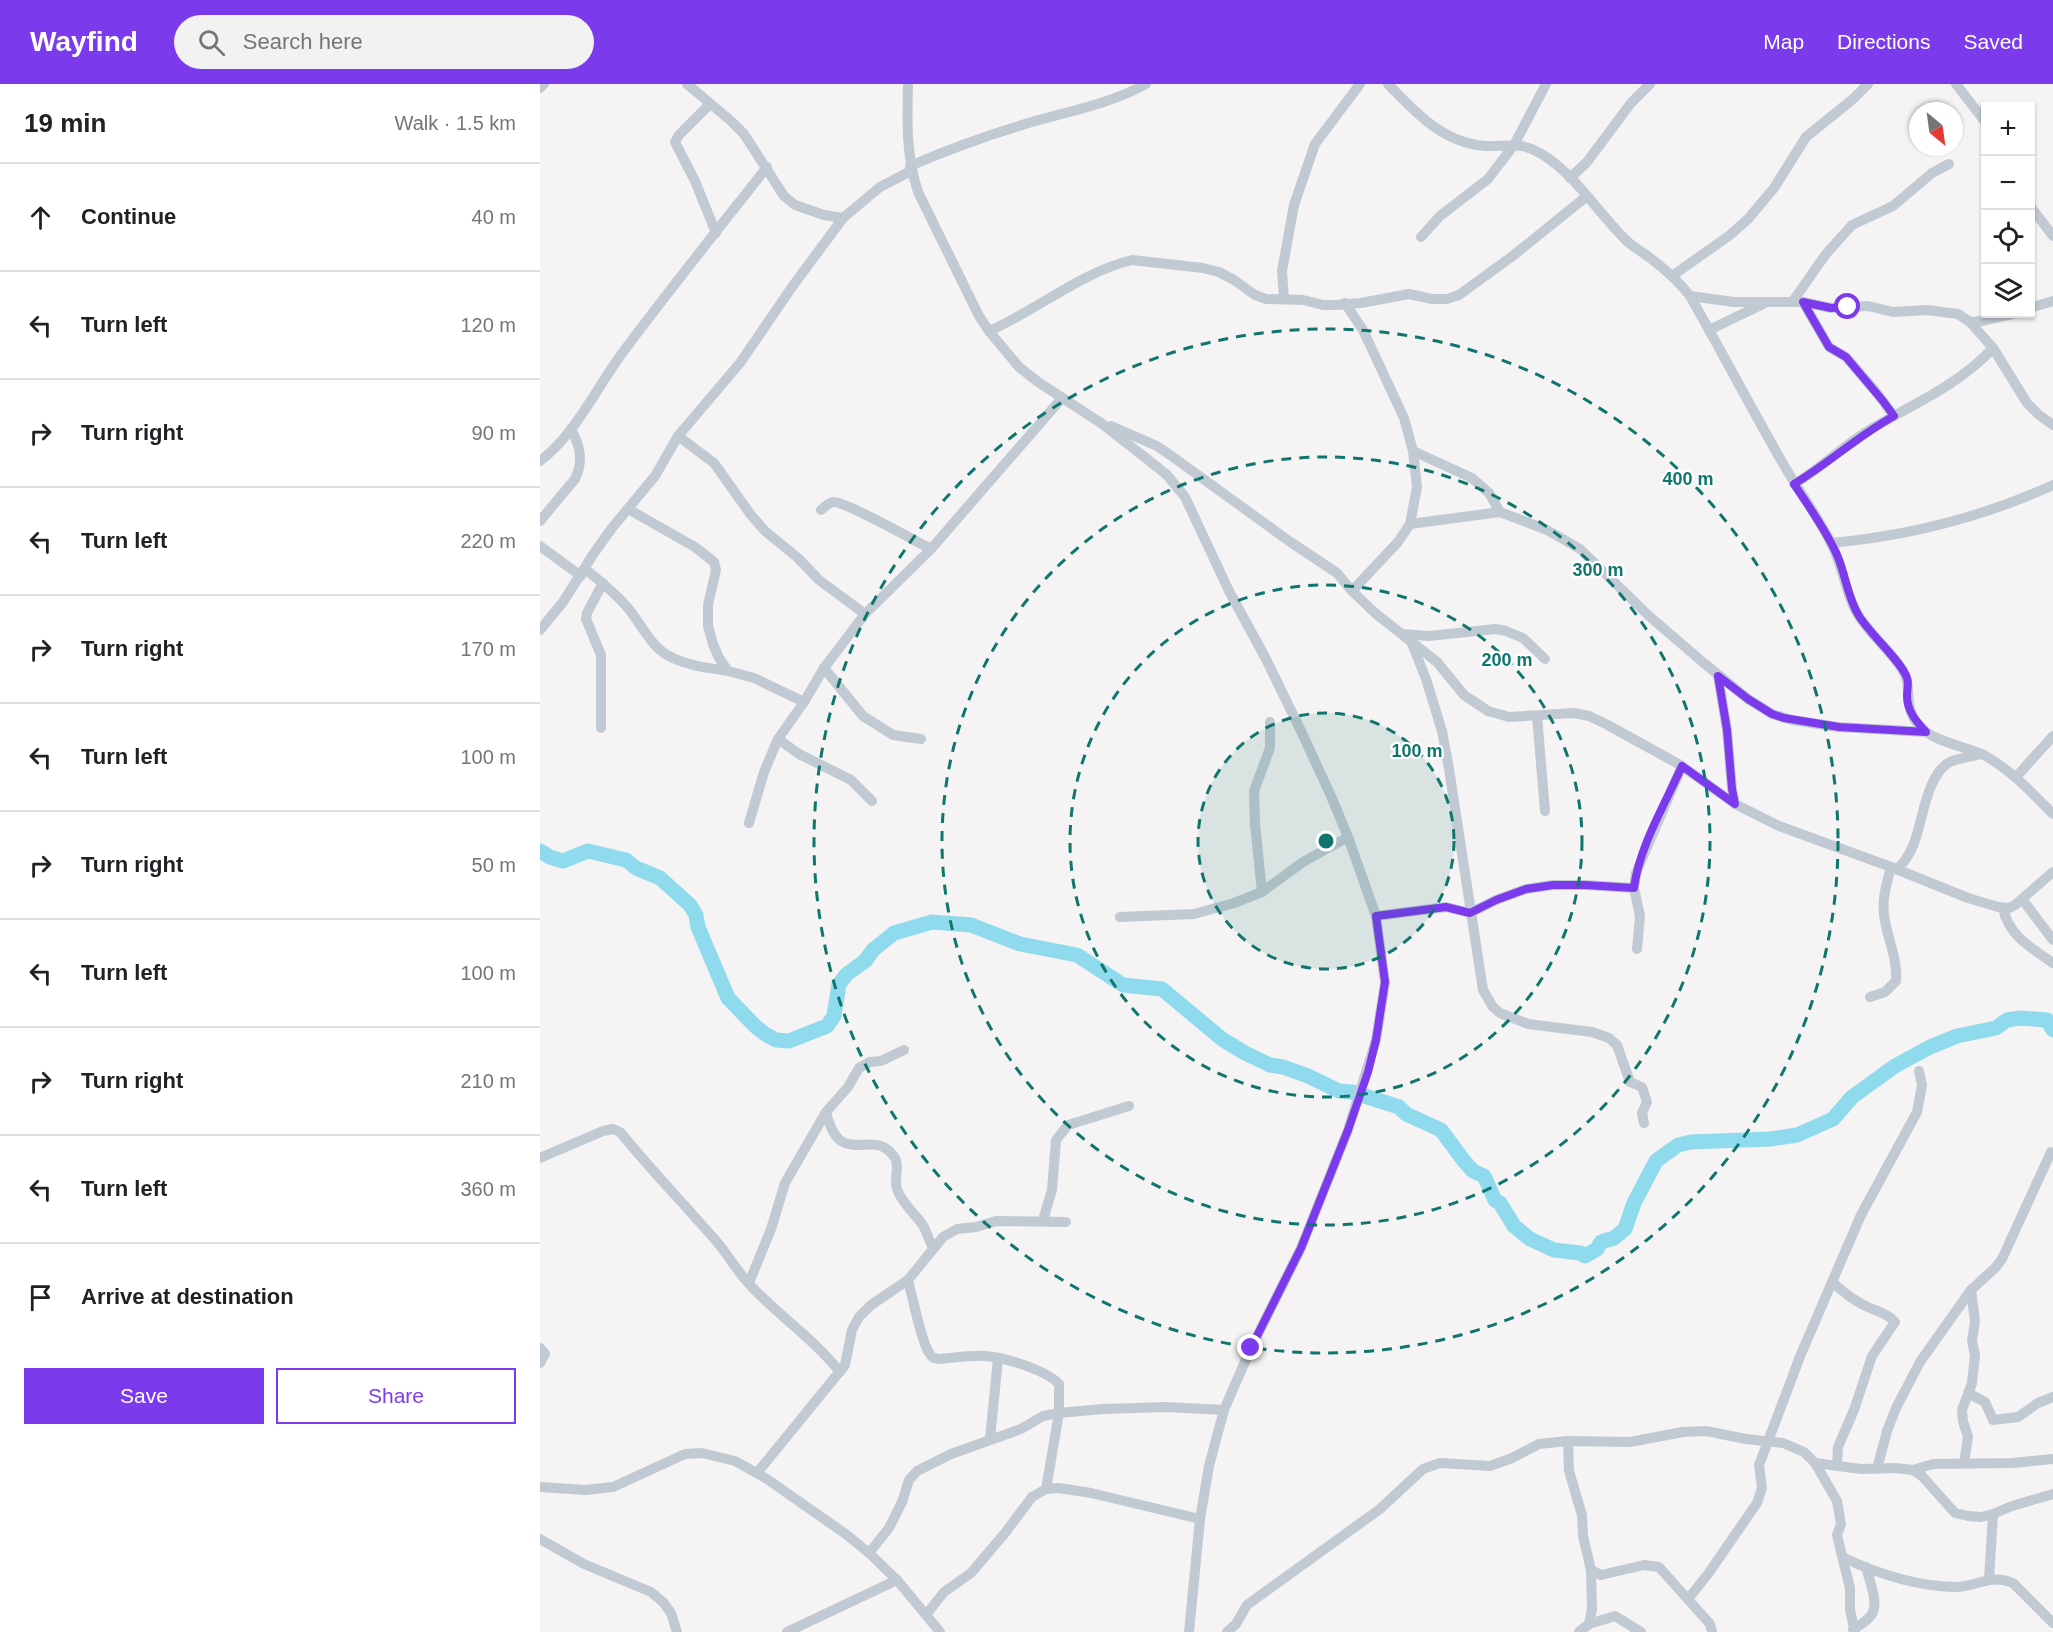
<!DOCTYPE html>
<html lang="en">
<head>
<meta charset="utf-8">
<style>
	body { margin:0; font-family:Arial,sans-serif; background:#f2f2f2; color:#202124 }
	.controls { position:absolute; right:18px; top:18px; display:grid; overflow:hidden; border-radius:0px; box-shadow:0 2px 4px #0004 }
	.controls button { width:54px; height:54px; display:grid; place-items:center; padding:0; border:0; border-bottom:2px solid #e0e0e0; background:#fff; color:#202124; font:30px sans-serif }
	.compass { position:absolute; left:1369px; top:18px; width:54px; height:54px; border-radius:50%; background:#fff; box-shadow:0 2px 4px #0004; rotate:151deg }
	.stop { position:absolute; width:18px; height:18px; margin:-14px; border:4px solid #7c3aed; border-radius:50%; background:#fff }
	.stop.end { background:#7c3aed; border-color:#fff; box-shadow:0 2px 6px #0008 }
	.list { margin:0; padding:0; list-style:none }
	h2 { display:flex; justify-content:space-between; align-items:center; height:78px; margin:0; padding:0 24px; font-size:26px }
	h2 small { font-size:20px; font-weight:400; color:#757577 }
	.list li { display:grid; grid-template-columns:39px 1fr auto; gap:18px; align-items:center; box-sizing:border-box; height:108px; padding:0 24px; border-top:2px solid #e0e0e0 }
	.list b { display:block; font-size:22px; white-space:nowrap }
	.list em { font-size:20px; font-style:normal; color:#757577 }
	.actions { display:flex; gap:12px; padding:18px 24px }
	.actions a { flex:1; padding:14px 0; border:2px solid #7c3aed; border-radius:0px; text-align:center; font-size:21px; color:#7c3aed }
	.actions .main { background:#7c3aed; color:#fff }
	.icon { flex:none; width:33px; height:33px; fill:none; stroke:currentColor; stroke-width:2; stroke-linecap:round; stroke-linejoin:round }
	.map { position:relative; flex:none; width:1513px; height:1548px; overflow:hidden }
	header { display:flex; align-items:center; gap:36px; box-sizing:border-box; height:84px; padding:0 30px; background:#7c3aed; color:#fff }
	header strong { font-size:28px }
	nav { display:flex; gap:33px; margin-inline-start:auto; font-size:21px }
	.search { width:420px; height:54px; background:#f2f2f2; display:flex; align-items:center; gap:15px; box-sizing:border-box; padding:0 21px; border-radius:33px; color:#757577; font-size:22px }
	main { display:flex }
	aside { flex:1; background:#fff }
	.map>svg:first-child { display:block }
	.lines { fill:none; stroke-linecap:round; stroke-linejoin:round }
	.river { stroke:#90daee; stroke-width:15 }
	.minor { stroke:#c1cad2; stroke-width:10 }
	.route { stroke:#7c3aed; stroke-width:8 }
	.ring { fill:none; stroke:#0f766e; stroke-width:3; stroke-dasharray:10 8 }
	.centre { fill:#0f766e; stroke:#fff; stroke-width:3 }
	.ring-label { font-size:18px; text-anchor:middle; font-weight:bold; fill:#0f766e; stroke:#fff; stroke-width:4.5; stroke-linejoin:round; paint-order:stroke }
</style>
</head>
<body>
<header>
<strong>Wayfind</strong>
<div class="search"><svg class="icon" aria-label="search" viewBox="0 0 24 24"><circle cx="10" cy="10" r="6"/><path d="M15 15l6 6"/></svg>Search here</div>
<nav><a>Map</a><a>Directions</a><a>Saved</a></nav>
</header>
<main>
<aside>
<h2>19 min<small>Walk · 1.5 km</small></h2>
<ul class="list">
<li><svg class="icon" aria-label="ahead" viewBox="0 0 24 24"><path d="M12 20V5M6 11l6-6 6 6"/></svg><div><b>Continue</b></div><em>40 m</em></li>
<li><svg class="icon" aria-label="left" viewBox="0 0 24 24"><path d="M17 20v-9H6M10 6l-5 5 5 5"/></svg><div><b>Turn left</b></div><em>120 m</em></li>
<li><svg class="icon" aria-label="right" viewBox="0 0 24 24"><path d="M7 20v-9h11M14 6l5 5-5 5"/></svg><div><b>Turn right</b></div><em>90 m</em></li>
<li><svg class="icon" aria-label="left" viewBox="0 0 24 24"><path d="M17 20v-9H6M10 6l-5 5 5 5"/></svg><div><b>Turn left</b></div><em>220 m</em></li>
<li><svg class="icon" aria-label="right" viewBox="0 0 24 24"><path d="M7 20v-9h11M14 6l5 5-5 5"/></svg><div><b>Turn right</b></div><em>170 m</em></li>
<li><svg class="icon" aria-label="left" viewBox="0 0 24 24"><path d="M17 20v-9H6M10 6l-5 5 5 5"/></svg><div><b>Turn left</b></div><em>100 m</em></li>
<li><svg class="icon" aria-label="right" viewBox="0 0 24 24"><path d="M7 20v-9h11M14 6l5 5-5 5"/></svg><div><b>Turn right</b></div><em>50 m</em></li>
<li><svg class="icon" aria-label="left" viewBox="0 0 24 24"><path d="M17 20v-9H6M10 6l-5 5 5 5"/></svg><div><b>Turn left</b></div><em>100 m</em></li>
<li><svg class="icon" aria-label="right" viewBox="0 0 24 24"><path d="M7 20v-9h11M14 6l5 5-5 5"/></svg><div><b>Turn right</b></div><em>210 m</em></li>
<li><svg class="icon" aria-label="left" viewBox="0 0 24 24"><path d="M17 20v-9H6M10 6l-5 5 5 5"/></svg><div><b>Turn left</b></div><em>360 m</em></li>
<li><svg class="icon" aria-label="arrive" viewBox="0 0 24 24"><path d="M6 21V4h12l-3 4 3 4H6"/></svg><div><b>Arrive at destination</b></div></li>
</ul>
<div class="actions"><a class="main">Save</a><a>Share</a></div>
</aside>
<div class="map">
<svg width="1513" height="1548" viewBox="0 0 1513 1548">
	<rect width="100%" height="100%" fill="#f5f3f3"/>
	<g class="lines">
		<path class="river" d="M0,767l10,6 13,4 25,-10 38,9 10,8 24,10 30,27 6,10 2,12 30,71 27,28 10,8 11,6 13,1 38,-15 7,-10 5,-32 8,-10 18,-13 8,-11 21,-17 38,-11 39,3 49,19 57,11 46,30 39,4 60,50 21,13 27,13 13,2 25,9 31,15 13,1 47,15 7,7 35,16 23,31 9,10 11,5 11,24 5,3 14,23 16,13 24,11 26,3 5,3 12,-7 4,-7 13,-4 11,-9 9,-26 22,-42 22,-16 13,-3 79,-3 27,-4 36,-16 19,-22 43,-31 35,-19 27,-11 39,-8 11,-8 13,-2 27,2 6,10"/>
		<g class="minor">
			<path d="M147,0l44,37 13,13 40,62 11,9 29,10 19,3"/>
			<path d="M368,0c-1,38 -2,71 10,108l61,124 10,15 30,36 19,15 63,41 41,32 25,20 18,22 44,94 37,68 35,72 30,65 17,41 28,79 9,67 -9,57 -28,90 -47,118 -50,100 -27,62 -15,56 -9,53 -11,113"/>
			<path d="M848,0c27,28 55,59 97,62 17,1 33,-4 49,4 38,18 64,64 94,92 8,7 18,12 26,19 13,10 25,21 36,35 32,56 62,114 95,171 15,26 34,51 47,78 11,22 13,47 25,68 12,21 32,36 45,56 13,20 -3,41 23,62 13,11 42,16 59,24 27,15 47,37 69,59"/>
			<path d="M1416,0l30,39"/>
			<path d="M0,4l4,-4"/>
			<path d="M170,20l-31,31 -4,7 20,39 21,52"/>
			<path d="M370,82c39,-17 81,-32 122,-44 38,-11 78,-18 114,-38"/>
			<path d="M1030,94l17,-16 44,-59 19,-19"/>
			<path d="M1490,122l23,30"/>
			<path d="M881,153l19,-21 48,-37 26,-34 32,-61"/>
			<path d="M1132,192l58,-41 18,-16 26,-31 32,-51 47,-38 15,-15"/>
			<path d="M1150,212l44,6h69l26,45 17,10 30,35 18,24"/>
			<path d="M744,215l-2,-28 12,-66 21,-61 45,-60"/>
			<path d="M1253,217l33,-47 26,-29 41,-19 39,-33 17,-9"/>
			<path d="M1263,218l28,6 37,-2 25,6 34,-2 31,4 12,8 23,26 34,55 12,12 14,10"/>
			<path d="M805,219l18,27 41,88 9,33 4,36 -7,37 -12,18 -46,49"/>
			<path d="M1490,224l23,-7"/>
			<path d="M1430,238l11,-1 31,-7"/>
			<path d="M1169,246l54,-26"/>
			<path d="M449,247c47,-20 92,-59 143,-71l71,8 16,4 15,8 21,15 11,4 37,1 20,5h13l25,-2 48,-9 23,5h15l12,-4 55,-40 73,-59"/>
			<path d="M571,342l46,20 16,11 116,84 48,32 15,18 23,22 62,49 27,33 24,16 21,6 65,-4 15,3 17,8 76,42 53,38 44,22 112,41 77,31 30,9 11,1 6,-3 38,-33"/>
			<path d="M138,352l36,27 37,52 14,16 33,27 21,22 46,34"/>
			<path d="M873,367l59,27 17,15 11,19"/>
			<path d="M0,377c35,-26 57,-74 83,-109 47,-63 96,-124 144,-185"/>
			<path d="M1254,400c26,-15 47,-36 72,-52 44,-27 91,-45 127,-84"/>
			<path d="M88,425l67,38 19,15 2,8 -8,35v21l5,18 6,14 9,13 26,7 50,24"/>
			<path d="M281,426c3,-3 8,-7 12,-8 12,-1 82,39 98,47"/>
			<path d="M0,437l35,-42c9,-19 5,-33 -4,-50"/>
			<path d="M870,440l90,-12 47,18 33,19 69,67 56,48 43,35 24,15 20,6 46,7 88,5"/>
			<path d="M1291,459c76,-7 152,-26 222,-58"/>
			<path d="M0,462l41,30"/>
			<path d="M45,485c15,12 29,23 42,38 15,17 24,42 46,51 17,8 36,10 55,13"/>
			<path d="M0,546l23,-28 31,-49 18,-25 43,-52 23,-40 62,-73 52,-76 51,-69 37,-31 31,-16"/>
			<path d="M862,550l27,2 66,-7 11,2 17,7 22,21"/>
			<path d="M871,557l15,38 16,52 7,38 34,221 10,17 7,6 28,11 64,8 17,6 8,7 13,37 12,5 5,15 -5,11 2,10"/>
			<path d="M284,584l39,48 30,19 28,4"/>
			<path d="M1178,592l9,54 5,59 3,15"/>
			<path d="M997,632l8,95"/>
			<path d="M61,644v-73l-15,-36 1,-6 16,-30"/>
			<path d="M238,655l21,15 52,26 21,21"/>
			<path d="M1476,693l37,-41"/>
			<path d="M209,739l15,-51 14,-33 26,-37 20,-34 41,-54 66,-65 131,-151"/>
			<path d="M1358,785c8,-9 15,-20 18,-32 7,-20 12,-64 34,-75 9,-4 21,-5 31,-8"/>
			<path d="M722,808l-7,-68 -1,-33 16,-43v-26"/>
			<path d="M1482,815l31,41"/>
			<path d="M1463,824c5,27 28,40 50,55"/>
			<path d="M836,832l70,-9 24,6 26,-13 30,-11 27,-4h32l49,3"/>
			<path d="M580,833l74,-3 40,-11 28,-11 41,-30 45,-25"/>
			<path d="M1097,865l3,-33 -6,-28 2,-15 46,-107"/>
			<path d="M1330,913l15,-5 11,-11c2,-23 -10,-45 -12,-67 -2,-16 3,-32 7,-47"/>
			<path d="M286,1028c14,58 44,16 66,42 10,10 1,23 5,35 5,15 19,25 27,38 3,7 6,15 9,21"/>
			<path d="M0,1074l63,-27 10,-2 7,3c31,38 65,73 97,110 12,14 21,31 34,44 28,30 63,53 89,86"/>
			<path d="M503,1136l9,-30 4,-50 12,-15 61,-19"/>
			<path d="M368,1196c4,15 14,65 22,74 2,4 4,4 8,5 15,-1 32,-4 47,-3 19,1 61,14 74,28v29l-13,76"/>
			<path d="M1292,1198c9,8 18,16 28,21 11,7 27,9 35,19l-23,34 -18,54 -16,37 -1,18"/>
			<path d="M209,1199l22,-54 14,-46 41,-71 22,-25 11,-19 11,-6 11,-1 23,-11"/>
			<path d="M0,1264l5,6 -5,9"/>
			<path d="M1428,1309l17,9 8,18 25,-3 20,-14 15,-6"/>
			<path d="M450,1355l8,-80"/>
			<path d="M1028,1357l1,30 13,44 1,21 8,34 1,39 -3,15 -10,8"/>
			<path d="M1275,1379l46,6 34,-1 18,2 20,-6 79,-1 41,-4"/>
			<path d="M1424,1379l4,-26 -5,-16 -1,-11 10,-27 3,-28 -3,-14 3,-20 -4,-31"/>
			<path d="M1337,1385l10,-38 9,-23 24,-46 51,-72 25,-23 6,-8 49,-107"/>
			<path d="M1373,1386l9,6 33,37 13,3 13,1 12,-3 19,-8 41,-12"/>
			<path d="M217,1389l88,-108 7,-35 7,-13 12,-12 37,-25 35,-43 14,-8 19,-2 20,-6 70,1"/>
			<path d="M0,1403l45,3 28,-3 72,-33 17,-1 33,8 32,18 80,56 22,18 28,27 43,52"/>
			<path d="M0,1455l44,25 67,28 12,10 8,11 6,19"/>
			<path d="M329,1469l20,-25 13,-26 7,-22 8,-9 34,-17 70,-25 22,-13 16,-3 44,-4 63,-2 58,3"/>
			<path d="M1302,1472l8,32v22l5,22"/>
			<path d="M1051,1486l10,5 43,-10 15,2 51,57 2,8"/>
			<path d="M1449,1496l4,-66"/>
			<path d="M1148,1515l20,-25 49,-71 5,-15 -3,-23 42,-111 60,-139 56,-103 5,-27 -3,-14"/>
			<path d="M386,1531l18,-23 27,-19 34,-40 27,-36 14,-8 13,-1 32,5 109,26"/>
			<path d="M1049,1540l26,-8 26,16"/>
			<path d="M1313,1545c7,-4 15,-8 19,-15 7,-11 -3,-34 -6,-47"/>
			<path d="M247,1548l110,-52"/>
			<path d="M687,1548l9,-8 11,-19 133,-96 43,-40 17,-6 50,3 22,-8 27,-14 29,-3 62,1 53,-10 23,-1 40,8 37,4 21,9 11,11 22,38 4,23 -4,11 5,21 4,3c33,15 71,27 108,28 21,1 35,-14 59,-4l40,40"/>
		</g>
	</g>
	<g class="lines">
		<path class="route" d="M711,1264l50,-100 47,-118 20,-58 8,-32 9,-58 -9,-66 70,-9 24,6 26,-13 30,-11 27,-4h32l49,3c5,-41 31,-84 48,-122l53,38 -3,-15 -5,-59 -9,-54 30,23 24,15 12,4 55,9 87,5c-10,-11 -19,-21 -19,-36 0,-6 2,-13 0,-18 -5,-16 -37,-44 -48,-62 -12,-19 -13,-41 -22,-61 -11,-25 -28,-48 -43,-71 35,-21 64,-48 100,-68l-11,-15 -37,-44 -17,-10 -26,-45 28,6 17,-1"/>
	</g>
	<circle cx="786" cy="757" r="128" fill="#0f766e" fill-opacity=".12"/>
	<g class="ring">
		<circle cx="786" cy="757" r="128"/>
		<circle cx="786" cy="757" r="256"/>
		<circle cx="786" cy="757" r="384"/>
		<circle cx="786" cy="757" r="512"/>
	</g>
	<circle cx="786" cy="757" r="9" class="centre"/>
	<g class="ring-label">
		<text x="1148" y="401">400 m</text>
		<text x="1058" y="492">300 m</text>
		<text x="967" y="582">200 m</text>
		<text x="877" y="673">100 m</text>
	</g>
</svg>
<div class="controls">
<button>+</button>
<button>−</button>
<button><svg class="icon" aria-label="locate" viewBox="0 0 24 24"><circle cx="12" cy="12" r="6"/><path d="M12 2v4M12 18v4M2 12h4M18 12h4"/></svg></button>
<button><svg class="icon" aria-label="layers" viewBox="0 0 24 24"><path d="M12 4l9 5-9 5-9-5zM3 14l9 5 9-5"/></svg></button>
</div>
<svg class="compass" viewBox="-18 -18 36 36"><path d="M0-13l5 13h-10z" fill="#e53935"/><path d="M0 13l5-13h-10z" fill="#757577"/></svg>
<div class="stop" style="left:1308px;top:223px"></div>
<div class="stop end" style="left:711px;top:1264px"></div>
</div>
</main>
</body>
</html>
